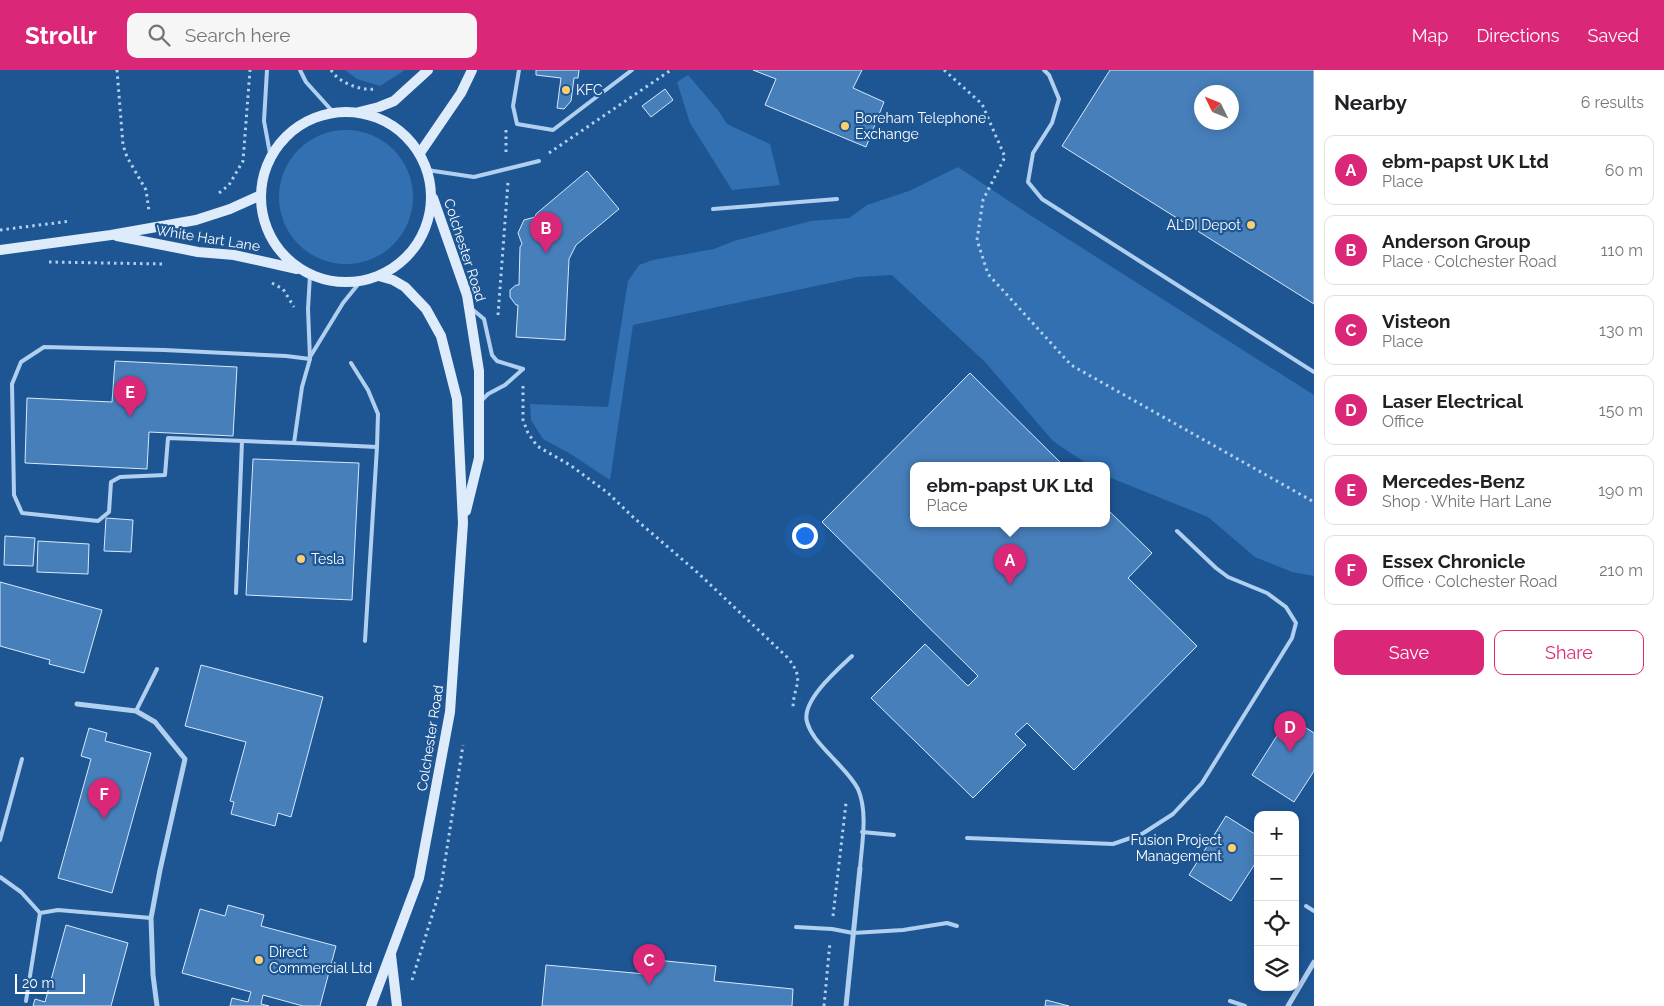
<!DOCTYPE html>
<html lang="en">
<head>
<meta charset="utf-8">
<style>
	body { margin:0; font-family:Raleway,sans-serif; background:#f6f6f6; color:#202124 }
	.controls { position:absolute; right:15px; bottom:15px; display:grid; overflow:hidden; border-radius:10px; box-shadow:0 2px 12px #0003 }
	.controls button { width:45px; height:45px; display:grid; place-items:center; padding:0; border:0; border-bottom:1px solid #e0e0e0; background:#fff; color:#202124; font:25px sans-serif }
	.compass { position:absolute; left:1194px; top:15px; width:45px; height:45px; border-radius:50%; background:#fff; box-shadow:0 2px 12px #0003; rotate:313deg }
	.scale { position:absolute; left:15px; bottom:12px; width:70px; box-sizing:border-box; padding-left:5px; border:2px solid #fff; border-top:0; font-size:14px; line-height:18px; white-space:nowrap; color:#fff; -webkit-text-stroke:4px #1e5694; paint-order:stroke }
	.you { position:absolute; left:804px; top:465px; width:18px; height:18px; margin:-12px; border:4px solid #fff; border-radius:50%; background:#1a73e8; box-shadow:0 0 0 8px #1a73e833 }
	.badge { display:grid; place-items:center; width:32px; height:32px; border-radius:50%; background:#db2777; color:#fff; font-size:16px; font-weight:700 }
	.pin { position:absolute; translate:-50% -41px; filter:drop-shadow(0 1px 2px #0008) }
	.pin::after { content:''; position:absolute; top:26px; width:18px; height:15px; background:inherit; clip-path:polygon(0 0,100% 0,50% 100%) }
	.popup { position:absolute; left:910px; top:392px; width:200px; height:65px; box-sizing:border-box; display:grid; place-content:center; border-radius:10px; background:#fff; filter:drop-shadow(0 1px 4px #0005); font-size:16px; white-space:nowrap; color:#757577 }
	.popup b { font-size:19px; color:#202124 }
	.popup::after { content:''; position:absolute; left:50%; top:100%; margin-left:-10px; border:10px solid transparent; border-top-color:#fff }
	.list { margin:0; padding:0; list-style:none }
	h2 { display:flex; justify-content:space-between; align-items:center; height:65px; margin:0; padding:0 20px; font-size:21px }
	h2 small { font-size:16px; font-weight:400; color:#757577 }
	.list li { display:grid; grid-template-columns:32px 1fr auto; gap:15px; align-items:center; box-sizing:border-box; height:70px; margin:0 10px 10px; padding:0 10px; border:1px solid #e0e0e0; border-radius:10px }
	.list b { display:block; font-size:19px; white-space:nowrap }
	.list p { margin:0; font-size:16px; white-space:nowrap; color:#757577 }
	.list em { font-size:16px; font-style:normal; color:#757577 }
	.actions { display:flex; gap:10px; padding:15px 20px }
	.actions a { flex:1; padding:11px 0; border:1px solid #db2777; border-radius:10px; text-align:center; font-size:18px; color:#db2777 }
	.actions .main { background:#db2777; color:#fff }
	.icon { flex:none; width:28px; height:28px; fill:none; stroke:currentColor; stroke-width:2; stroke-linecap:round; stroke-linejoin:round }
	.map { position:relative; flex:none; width:1314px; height:936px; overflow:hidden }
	header { display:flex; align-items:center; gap:30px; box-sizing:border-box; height:70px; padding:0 25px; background:#db2777; color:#fff }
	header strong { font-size:24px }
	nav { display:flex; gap:28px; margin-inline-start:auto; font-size:18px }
	.search { width:350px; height:45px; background:#f6f6f6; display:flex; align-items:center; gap:12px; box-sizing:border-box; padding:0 18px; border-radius:10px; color:#757577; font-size:19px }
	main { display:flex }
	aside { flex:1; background:#fff }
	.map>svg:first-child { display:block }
	.green { fill:#3270b2 }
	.building { fill:#477fbb; stroke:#d7e8fa; fill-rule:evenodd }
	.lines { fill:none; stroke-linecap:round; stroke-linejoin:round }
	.path { stroke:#b1cfef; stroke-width:3; stroke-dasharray:2.5 4; stroke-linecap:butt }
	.lane { stroke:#b1cfef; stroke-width:4 }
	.street { stroke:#b1cfef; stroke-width:5 }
	.secondary { stroke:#deebfb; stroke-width:10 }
	.poi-dot { fill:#fdcf71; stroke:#1e5694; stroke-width:2 }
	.labels { text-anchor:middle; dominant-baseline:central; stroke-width:4.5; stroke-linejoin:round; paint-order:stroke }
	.poi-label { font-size:14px; fill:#fff; stroke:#1e5694; text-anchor:start }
	.street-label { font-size:14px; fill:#fff; stroke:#1e5694 }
</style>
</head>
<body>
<header>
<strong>Strollr</strong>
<div class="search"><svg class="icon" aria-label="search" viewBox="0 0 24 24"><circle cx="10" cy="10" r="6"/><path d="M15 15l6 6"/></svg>Search here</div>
<nav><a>Map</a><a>Directions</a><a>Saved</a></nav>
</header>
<main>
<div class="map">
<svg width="1314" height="936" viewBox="0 0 1314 936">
	<rect width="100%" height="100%" fill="#1e5694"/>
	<g class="green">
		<path d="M345,0h60l-25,16 -23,-7z"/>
		<path d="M688,5l30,35 9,14 43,20 10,41 -48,5 -42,-67 -13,-41z"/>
		<circle cx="346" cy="127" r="67"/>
		<path d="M958,97l72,48 284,180v181l-22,-4 -37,-15 -47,-40 -102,-41v-10h-16l-37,-25 -68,-79 -93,-87 -34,2 -225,48 -23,155 -41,-27 -26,-14 -12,-19 -1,-16 78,3 20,-126 11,-16 14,-5 61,-11 20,-8 77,-20 38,-3 18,-13 42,-14z"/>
	</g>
	<g class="building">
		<path d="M536,0h43l-1,8h-4l-3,23 -7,8 -7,-1 4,-30 -25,-3z"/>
		<path d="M753,0h109l-9,18 31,14 -18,45 -101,-42 11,-26z"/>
		<path d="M1110,0h204v234l-252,-158zM1202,22h30v30h-30z"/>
		<path d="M665,19l8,11 -22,17 -9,-11z"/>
		<path d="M587,101l32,38 -43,36 -7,14 -4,81 -49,-3 2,-32h-2l-6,-8v-7l6,-5h3l1,-38 2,-3 -4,-11 6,-13 11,-3 1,-3z"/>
		<path d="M115,291l122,6 -4,69 -84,-4 -2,37 -122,-6 2,-65 85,4z"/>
		<path d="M970,303l94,93h-150v58h192v-16l46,45 -24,25 69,68 -123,124 -47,-47 -12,11 11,11 -53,53 -102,-100 54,-54 43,42 10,-10 -156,-154z"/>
		<path d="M253,389l106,4 -7,137 -106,-5z"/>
		<path d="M106,448l27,2 -2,32 -27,-1z"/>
		<path d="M5,466l30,2 -2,28 -29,-1z"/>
		<path d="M38,471l51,3 -1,30 -51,-2z"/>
		<path d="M0,512l102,28 -18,63 -35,-9 1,-4 -50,-14z"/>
		<path d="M201,595l122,32 -32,120 -13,-4 -3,13 -44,-12 3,-12 -4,-1 16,-59 -61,-16z"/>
		<path d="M1289,647l25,16v38l-20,31 -42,-27z"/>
		<path d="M89,658l18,5 -2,8 46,12 -39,140 -54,-15 33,-119 -10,-3z"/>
		<path d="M1226,746l32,20v23l-27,42 -42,-26z"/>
		<path d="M228,835l36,10 -3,11 75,20 -16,60h-17l-40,-11 -2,9 8,2h-39l2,-8 16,4 3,-10 -69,-19 18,-64 25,7z"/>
		<path d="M66,855l62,18 -17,63h-78l2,-7 10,3z"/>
		<path d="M646,889l70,7 -2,15 79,8 -1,17h-250l4,-41 99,9z"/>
		<path d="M1046,930l23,6h-24z"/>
	</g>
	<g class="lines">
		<g class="path">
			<path d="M117,0l6,75 4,12 19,33 3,21"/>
			<path d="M331,0c8,13 30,21 44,19"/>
			<path d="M944,0l38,34 23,53 -22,43 -6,40 11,34 83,91 243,137"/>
			<path d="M506,60v26"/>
			<path d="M549,83l122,-83"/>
			<path d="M219,123l10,-8 14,-24 7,-91"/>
			<path d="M0,160l71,-9"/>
			<path d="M49,192l114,2"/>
			<path d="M272,213l11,6 11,18"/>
			<path d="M498,245l10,-133"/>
			<path d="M523,316v34l5,13 9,13 33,19 38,28 25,24 65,56 89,84c19,23 7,26 6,50"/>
			<path d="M833,846l13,-113"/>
			<path d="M412,910l29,-93 22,-142"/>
			<path d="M824,936l6,-64"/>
		</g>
		<g class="lane">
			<path d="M267,0l-3,51 7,38"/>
			<path d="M300,0l6,12 28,31"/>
			<path d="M519,0l-6,36 4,18 36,6 79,-60"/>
			<path d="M1044,0l5,5 10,24 -7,24 -19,30 -5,29 14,17 272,173"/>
			<path d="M427,100l47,7 65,-16"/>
			<path d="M713,139l124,-10"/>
			<path d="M310,205l-2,34 2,50 -8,28 -8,56 83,4 1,-33 -10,-24 -17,-27"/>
			<path d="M472,239l12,10 8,36 5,6 26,8"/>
			<path d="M310,287l33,-54 17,-21"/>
			<path d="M481,331l7,-7 17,-9 18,-16"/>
			<path d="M294,373l-126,-5 -3,37 -45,2 -9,5 -2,30 -11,9 -76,-8 -8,-18 -2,-111 9,-22 23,-15 120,3 122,6 24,3"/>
			<path d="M236,523l6,-152"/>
			<path d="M365,571l12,-194"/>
			<path d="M852,586c-14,13 -51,45 -45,66 4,14 15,24 24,34 9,10 21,21 27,33 10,23 4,54 2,79"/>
			<path d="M136,641l21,-42"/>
			<path d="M862,762l32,3"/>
			<path d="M967,768l146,6 29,-10 31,-20 29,-31 90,-145 4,-15 -10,-16 -19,-14 -39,-16 -12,-9 -39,-37"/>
			<path d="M0,770l22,-81"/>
			<path d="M0,807l21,15 19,21"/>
			<path d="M1306,836l8,5"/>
			<path d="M796,857l36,2 21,4 50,-3 44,-7 10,3"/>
			<path d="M26,931l14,-88 18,-3 93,8"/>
			<path d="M1230,931l15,5"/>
		</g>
		<g class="street">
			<path d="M77,634l59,7 19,11 30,37 -25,111 -9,48 2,57 4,31"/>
			<path d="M846,936l14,-138"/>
			<path d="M1288,936l26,-44"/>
		</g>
		<g class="secondary">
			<circle cx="346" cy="127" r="85"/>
			<path d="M359,42l20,-5 15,-6 34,-31"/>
			<path d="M420,83l41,-60 11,-23"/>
			<path d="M433,128l34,97 12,76v87l-13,53"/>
			<path d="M117,166l81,16 36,3 63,14"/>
			<path d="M0,180l111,-15 85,-15 34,-11 31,-14"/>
			<path d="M391,885l6,51"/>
			<path d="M371,936l48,-128 31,-166 13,-189 -6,-124 -16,-63 -15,-27 -21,-22 -12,-7 -14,-4"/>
		</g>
	</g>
	<g class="poi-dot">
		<circle cx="566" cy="20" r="5"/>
		<circle cx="845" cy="56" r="5"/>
		<circle cx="1251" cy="155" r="5"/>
		<circle cx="301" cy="489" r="5"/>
		<circle cx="1232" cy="778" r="5"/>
		<circle cx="259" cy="890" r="5"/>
	</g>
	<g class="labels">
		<g class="poi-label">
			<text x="576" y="20">KFC</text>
			<text x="855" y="48">Boreham Telephone<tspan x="855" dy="16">Exchange</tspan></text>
			<text x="1241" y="155" text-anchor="end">ALDI Depot</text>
			<text x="311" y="489">Tesla</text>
			<text x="1222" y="770" text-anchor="end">Fusion Project<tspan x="1222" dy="16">Management</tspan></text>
			<text x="269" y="882">Direct<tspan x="269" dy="16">Commercial Ltd</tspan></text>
		</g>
		<g class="street-label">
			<text transform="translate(208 168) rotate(9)">White Hart Lane</text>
			<text transform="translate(465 180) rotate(72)">Colchester Road</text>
			<text transform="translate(430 668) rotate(-81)">Colchester Road</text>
		</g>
	</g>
</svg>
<div class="controls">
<button>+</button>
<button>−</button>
<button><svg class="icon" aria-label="locate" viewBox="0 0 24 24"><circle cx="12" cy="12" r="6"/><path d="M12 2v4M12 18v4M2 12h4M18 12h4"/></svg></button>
<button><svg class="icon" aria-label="layers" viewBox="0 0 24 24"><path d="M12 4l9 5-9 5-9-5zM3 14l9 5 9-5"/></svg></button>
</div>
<svg class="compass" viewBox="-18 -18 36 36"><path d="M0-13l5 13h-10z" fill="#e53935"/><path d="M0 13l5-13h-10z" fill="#757577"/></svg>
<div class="scale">20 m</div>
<div class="you"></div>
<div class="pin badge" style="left:1010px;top:515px">A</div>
<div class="popup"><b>ebm-papst UK Ltd</b>Place</div>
<div class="pin badge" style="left:546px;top:183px">B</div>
<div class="pin badge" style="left:649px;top:915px">C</div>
<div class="pin badge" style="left:1290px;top:682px">D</div>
<div class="pin badge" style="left:130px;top:347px">E</div>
<div class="pin badge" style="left:104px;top:749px">F</div>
</div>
<aside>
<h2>Nearby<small>6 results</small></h2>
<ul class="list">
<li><span class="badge">A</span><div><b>ebm-papst UK Ltd</b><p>Place</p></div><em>60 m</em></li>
<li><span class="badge">B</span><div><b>Anderson Group</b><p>Place · Colchester Road</p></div><em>110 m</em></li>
<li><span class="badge">C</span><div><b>Visteon</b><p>Place</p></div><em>130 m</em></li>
<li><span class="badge">D</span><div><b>Laser Electrical</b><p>Office</p></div><em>150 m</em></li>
<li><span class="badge">E</span><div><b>Mercedes-Benz</b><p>Shop · White Hart Lane</p></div><em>190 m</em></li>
<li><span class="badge">F</span><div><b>Essex Chronicle</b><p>Office · Colchester Road</p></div><em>210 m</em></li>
</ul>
<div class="actions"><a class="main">Save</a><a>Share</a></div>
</aside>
</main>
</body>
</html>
